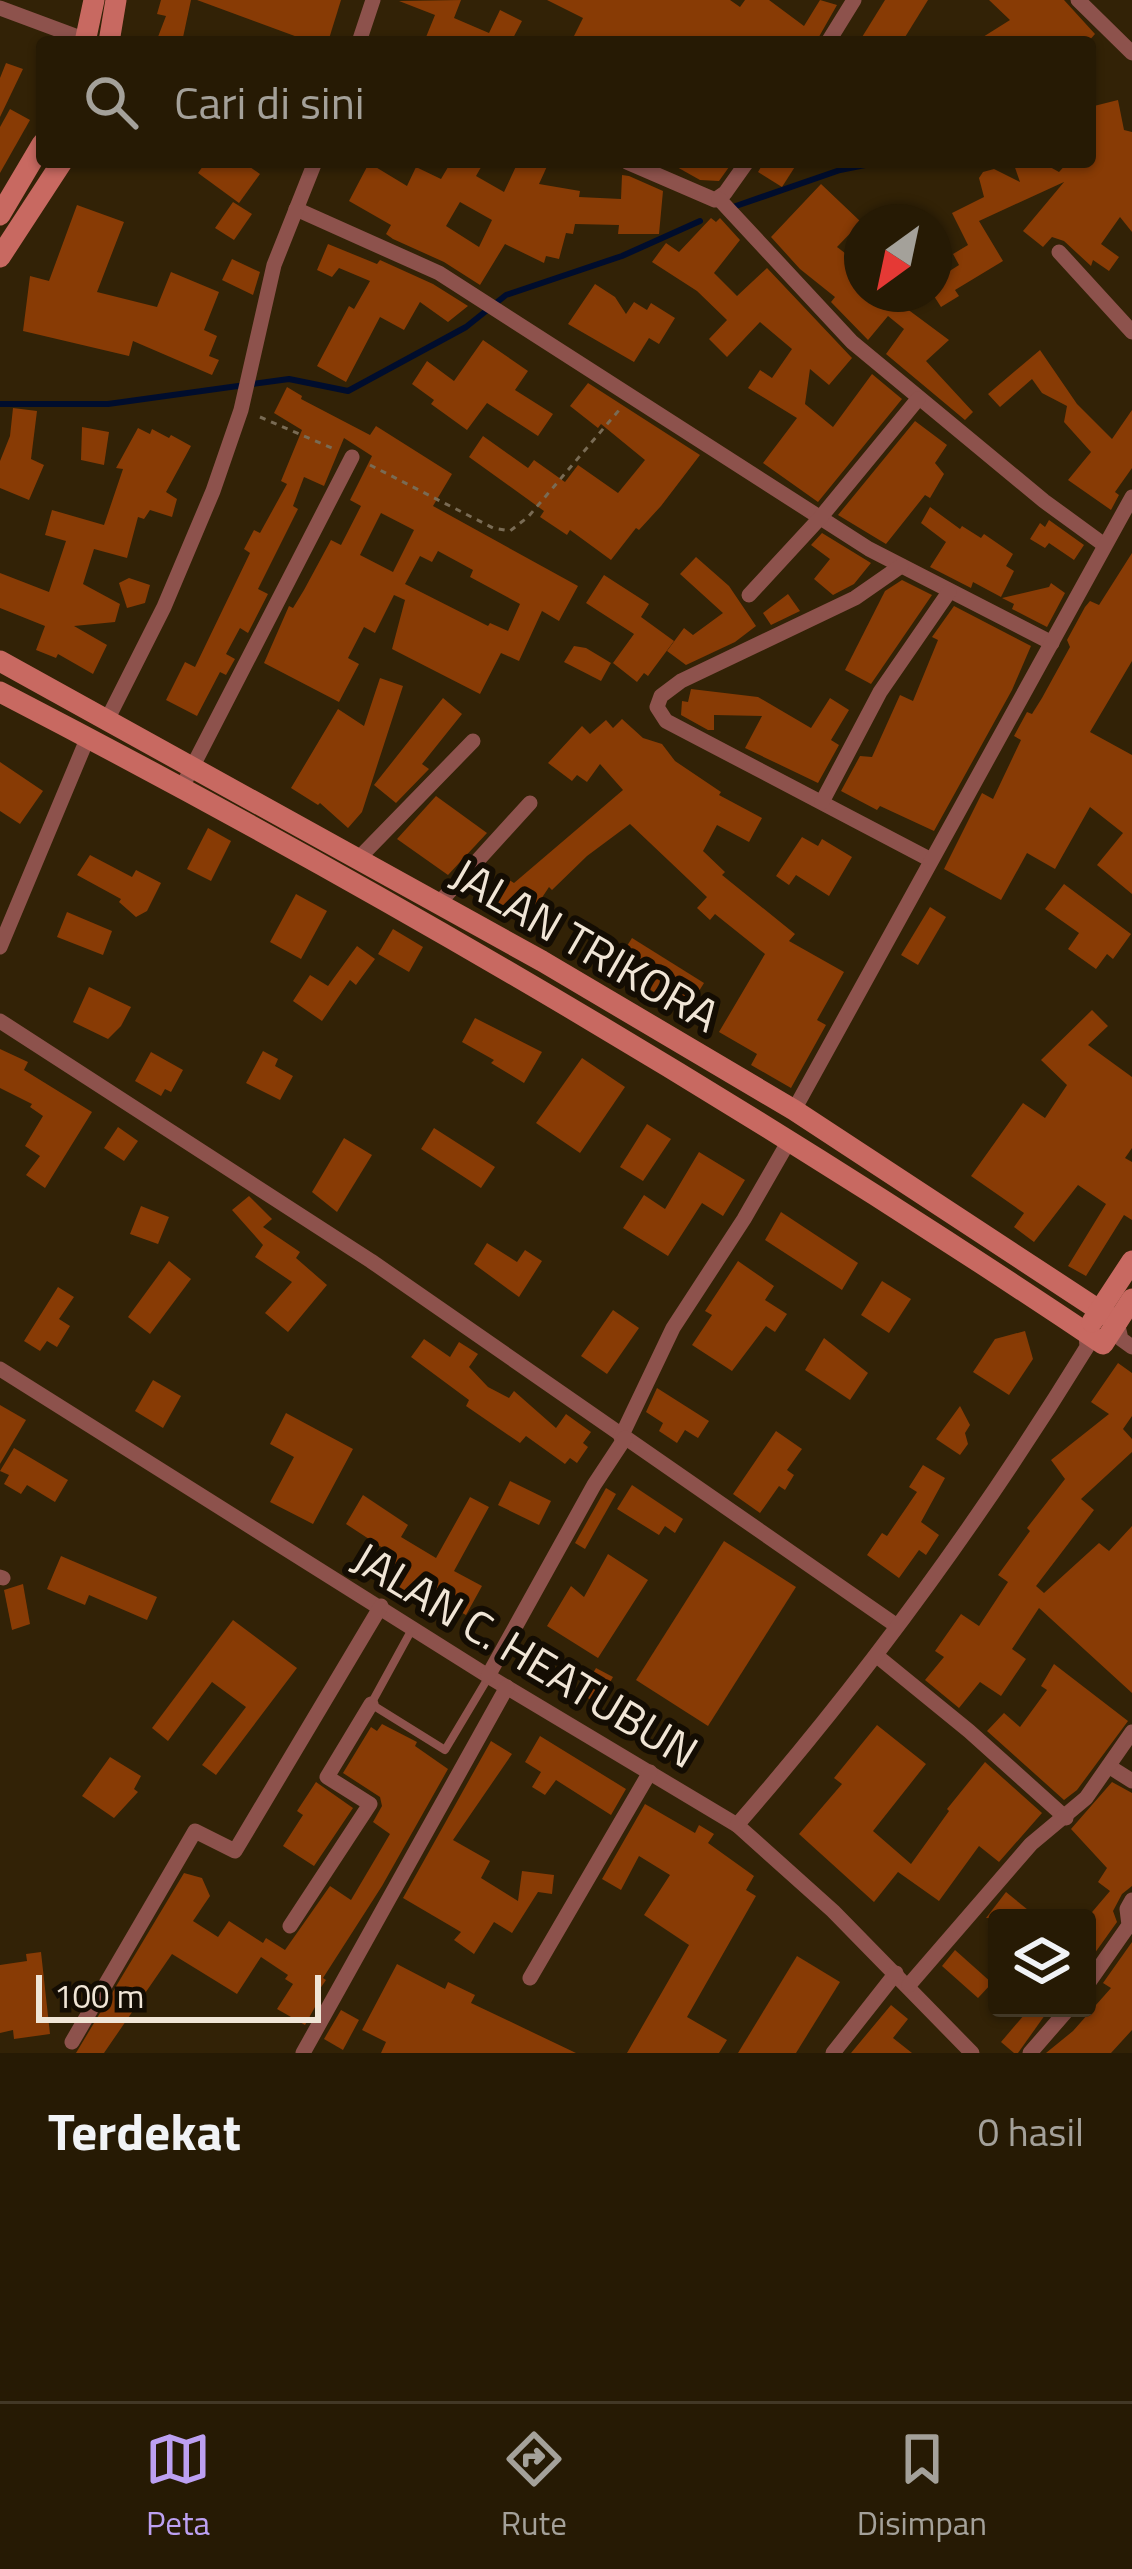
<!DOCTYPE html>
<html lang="id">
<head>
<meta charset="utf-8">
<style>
	body { margin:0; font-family:"Titillium Web",sans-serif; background:#2e230e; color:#f1f3f6 }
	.controls { position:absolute; right:36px; bottom:36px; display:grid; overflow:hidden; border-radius:12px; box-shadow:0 3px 9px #0004 }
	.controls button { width:108px; height:108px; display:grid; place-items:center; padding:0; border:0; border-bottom:3px solid #423826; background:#261a04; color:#f1f3f6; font:60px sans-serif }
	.compass { position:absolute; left:844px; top:204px; width:108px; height:108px; border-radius:50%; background:#261a04; box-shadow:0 3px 9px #0004; rotate:213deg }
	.scale { position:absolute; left:36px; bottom:30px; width:285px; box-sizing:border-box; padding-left:12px; border:6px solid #f0e5d6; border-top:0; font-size:33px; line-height:42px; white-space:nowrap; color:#f0e5d6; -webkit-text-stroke:9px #140d03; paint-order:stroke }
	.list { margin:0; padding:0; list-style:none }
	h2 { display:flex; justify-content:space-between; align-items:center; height:156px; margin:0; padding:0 48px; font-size:51px }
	h2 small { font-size:39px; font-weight:400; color:#a4a19a }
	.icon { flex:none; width:66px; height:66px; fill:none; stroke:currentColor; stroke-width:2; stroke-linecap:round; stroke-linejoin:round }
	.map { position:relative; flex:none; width:1132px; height:2053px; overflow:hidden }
	.search { position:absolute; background:#261a04; box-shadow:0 3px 9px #0004; left:36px; right:36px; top:36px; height:132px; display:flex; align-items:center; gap:30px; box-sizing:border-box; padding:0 42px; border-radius:12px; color:#a4a19a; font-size:45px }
	.sheet { height:348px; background:#261a04 }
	nav { display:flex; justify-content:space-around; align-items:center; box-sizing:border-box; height:168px; border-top:3px solid #423826; background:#261a04; font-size:33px; color:#a4a19a }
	nav a { display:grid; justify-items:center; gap:6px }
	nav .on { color:#bca0f2 }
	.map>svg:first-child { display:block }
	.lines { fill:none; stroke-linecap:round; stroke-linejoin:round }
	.stream { stroke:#000d2d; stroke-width:6 }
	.building { fill:#883b05; fill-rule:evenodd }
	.path { stroke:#796b54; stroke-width:3; stroke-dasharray:6 6; stroke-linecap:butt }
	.lane { stroke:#8d524c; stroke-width:8 }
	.street { stroke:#8d524c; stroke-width:15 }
	.secondary { stroke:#c86961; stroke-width:21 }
	.labels { text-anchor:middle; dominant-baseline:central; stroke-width:12; stroke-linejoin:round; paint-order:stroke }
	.street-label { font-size:45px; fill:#f0e5d6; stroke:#140d03 }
</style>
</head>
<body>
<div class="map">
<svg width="1132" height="2053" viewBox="0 0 1132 2053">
	<rect width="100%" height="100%" fill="#322206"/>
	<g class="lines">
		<g class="stream">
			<path d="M733,207l107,-37 40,-8"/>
			<path d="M0,404h108l181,-25 59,12 118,-64 40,-32 116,-39 78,-35"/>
		</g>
	</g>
	<g class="building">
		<path d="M161,0h30l-9,42h-26l10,-26 -9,-2z"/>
		<path d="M197,0h144l-13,42h-17z"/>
		<path d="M461,0l-7,18 35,15 11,-23 22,11 -11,21h-87l11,-27 -36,-14z"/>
		<path d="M547,0h183l10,7 5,-7h24l35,26 16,-26 17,5 -21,37h-245l12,-24z"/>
		<path d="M885,0h43l-26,42h-43z"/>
		<path d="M989,0h75l31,34 -7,8h-113l35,-22z"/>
		<path d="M6,63l17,6 -23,48v-39z"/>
		<path d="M1118,100l6,30 8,2v100l-12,-15 -19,27 18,13 -10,14 -16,-11 -2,6 -27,-25 -12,-4 -9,10 -20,-16 41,-49 -85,39 24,40 -48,29 4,6 -18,11 -7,-11v-15l25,-16 -6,-11 15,-9 -16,-32 32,-16 -5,-19 4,-6 11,-3 26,13 -7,-20h28l18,10 9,-10h22v-55z"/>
		<path d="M10,109l20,11 -30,53v-46z"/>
		<path d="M206,162h37l17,12 -21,29 -41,-30z"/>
		<path d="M451,162h33l-8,14 28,16 14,-30h31l-10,22 41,7 -1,6 42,2 1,-24 7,1 34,15 -4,43h-41l1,-9 -44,-1 -2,10 -7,-1 -7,26 -13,-3 -2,7 -39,-19 -25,41 -36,-23 -51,-23 -7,-5 5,-9 -42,-24 20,-38 38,23 9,-19 25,12zM460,202l32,18 -13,27 -33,-21z"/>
		<path d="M668,162h52l9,5 -10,14 -19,-1z"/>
		<path d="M764,162h34l-16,25 -24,-15z"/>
		<path d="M821,184l40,38 -24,25 25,19v28h25l62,46 -23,21 47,51 -8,8 -79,-66 18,-25 -16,-13 -20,24 -37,-38 4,-5 -35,-28 -29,-32z"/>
		<path d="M233,202l19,12 -18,26 -19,-12z"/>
		<path d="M77,205l47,17 -27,70 60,15 14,-35 48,20 -15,38 13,6 -8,20 10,4 -7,15 -79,-34 -4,15 -106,-25 7,-55 19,5z"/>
		<path d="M711,218l5,4 4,-4 20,22 -26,33 23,23 30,-28 85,90 -23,27 -19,-16 -5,35 28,23 39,-53 30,25 -84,103 -55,-39 34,-45 -49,-30 12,-18 12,8 20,-29 -32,-27 -33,35 -18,-18 18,-19 -30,-29 -45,-29 14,-19 13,9z"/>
		<path d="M328,244l49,20 3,-4 53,24 35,22 -20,16 -28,-20 -16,28 -24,-13 -34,65 -29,-16 32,-60 5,3 16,-28 -31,-13 -7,9 -15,-7z"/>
		<path d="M232,259l28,13 -7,23 -31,-15z"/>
		<path d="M595,284l20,13 11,17 8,-12 13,8 4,-7 24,15 -16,26 -10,-6 -15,24 -66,-38z"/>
		<path d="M483,340l45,31 -13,19 38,24 -15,22 -51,-33 -20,27 -36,-26 3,-4 -22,-16 15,-23 27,20z"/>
		<path d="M1040,350l37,54 35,35 20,-29v58l-17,24 4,3 -8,15 -43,-30 23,-28 -27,-30 3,-16 -25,-13 -10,-14 -32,28 -12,-13z"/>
		<path d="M588,383l112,72 -39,51 -22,24 -3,-2 -25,32 -41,-30 -3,5 -27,-18 4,-6 -75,-54 14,-21 45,32 6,-8 31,22 13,-17 40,28 27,-33 -44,-36 -3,4 -28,-22z"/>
		<path d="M287,387l15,9 -1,3 69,36 6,-9 76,48 -19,32 145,80 -19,35 -17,-10 -23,50 -18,-8 -21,41 -88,-45 13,-49 -11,-5 -19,38 -11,-6 -16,31 11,6 -20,38 -75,-39 25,-57 4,2 11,-18 27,-50 10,5 20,-39 -11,-6 22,-44 -28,-18 -20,48 -20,-9 -11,29 5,3 -40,80 10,5 -20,39 -8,-5 -14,26 9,5 -9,16 -6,-3 -23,44 -31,-16 19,-38 10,5 55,-114 -6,-4 10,-19 6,3 27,-49 -6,-3 21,-51 -28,-17zM381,513l33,17 -21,42 -33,-17zM438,551l35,19 -3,7 50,27 -12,27 -18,-8 -2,3 -83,-42 15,-28 12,6z"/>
		<path d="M13,408l24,3 -6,48 13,6 -15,35 -29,-12v-27l10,-25z"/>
		<path d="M915,421l32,24 -12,18 9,11 -14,24 -5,-3 -39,49 -48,-29z"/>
		<path d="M82,427l27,5 -5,33 -23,-5z"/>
		<path d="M138,428l12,6 2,-5 17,9 2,-3 20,11 -25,46 11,7 -5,18 -22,-7 -6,9 -6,-2 -11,41 -33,-9 -11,35 37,20 -5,18 -41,4 33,19 -14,29 -35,-20 -2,4 -20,-8 9,-24 -45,-18v-35l49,19 17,-51 -21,-6 7,-25 52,15 19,-56 -7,-1z"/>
		<path d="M930,507l30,22 2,-3 19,12 3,-4 29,20 -7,12 8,5 -13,26 -28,-15 -2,6 -41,-21 16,-25 -25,-19z"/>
		<path d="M1049,520l35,25 -10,15 -25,-17 -4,5 -15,-9 10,-16 5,4z"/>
		<path d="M822,533l49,30 -17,21 -21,11 -19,-16 16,-20 -19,-14z"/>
		<path d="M1132,553v108l-42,71 42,23v139l-35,-29 26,-32 -33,-26 -35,62 -28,-16 -26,47 -57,-31 38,-76 11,6 28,-59 -7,-4 13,-24 5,2 10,-16 28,-51 -3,-7 18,-33 5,-6 9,4z"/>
		<path d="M696,557l33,29 27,40 -21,16 -49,23 -19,-14 17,-23 9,7 30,-22 -43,-39z"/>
		<path d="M604,575l45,29 -8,13 33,24 -26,35 -4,-3 -7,9 -24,-19 21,-29 -48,-31z"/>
		<path d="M129,578l21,7 -5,18 -18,5 -8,-25z"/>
		<path d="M902,580l30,15 -61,89 -26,-14 40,-79z"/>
		<path d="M1051,583l14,10 -18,34 -35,-18 2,-5 -12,-6 47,-11z"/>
		<path d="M788,594l12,17 -29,14 -8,-12z"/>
		<path d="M954,606l77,40 -19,44 -78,141 -54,-25 -3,4 -36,-19 19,-35 12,1 28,-62 13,6 25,-61 -6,-3z"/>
		<path d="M574,646l12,2 25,15 -10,18 -37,-19z"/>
		<path d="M380,678l23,8 -41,126 -14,16 -28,-25 -2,2 -27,-17 47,-79 26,17z"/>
		<path d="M691,689l67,8 53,31 19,-30 19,12 -18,30 8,5 -21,38 -73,-35 17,-32 -48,-1v15h-6l-27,-15 1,-14 6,1z"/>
		<path d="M443,698l19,16 -40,50 7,5 -33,34 -22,-18z"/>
		<path d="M622,719l21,19 19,6 13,17 46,31 -2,3 43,23 -13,24 -32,-17 -14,26 22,21 -3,3 73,59 -6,7 55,31 -27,48 9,5 -35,63 -40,-23 6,-11 -38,-22 46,-78 -50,-40 -5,6 -13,-12 10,-11 -77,-73 -43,32 -35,34 -3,-3 -23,35 -37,-24 14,-22 11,7 109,-93 -23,-26 -13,18 -10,-7 -5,6 -24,-18 34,-37 8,8 16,-14 7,8z"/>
		<path d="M0,762l43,29 -23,33 -20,-13z"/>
		<path d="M436,796l51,37 -39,42 -51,-36z"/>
		<path d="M208,828l23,13 -20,40 -24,-12z"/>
		<path d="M802,837l16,9 4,-7 30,18 -23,39 -33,-21 -7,10 -13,-9z"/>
		<path d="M90,855l42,22 4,-7 25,13 -14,28 -11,6 -17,-15 2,-3 -44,-24z"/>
		<path d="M1064,884l67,50 -18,25 -6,-5 -11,15 -28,-20 11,-16 -34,-24z"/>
		<path d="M296,894l31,17 -26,48 -31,-17z"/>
		<path d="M930,907l16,10 -28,48 -17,-10z"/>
		<path d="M67,912l45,19 -9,24 -46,-18z"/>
		<path d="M393,929l30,18 -14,25 -31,-18z"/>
		<path d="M632,938l72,45 -18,29 -72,-45z"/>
		<path d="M357,946l18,13 -19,26 -6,-5 -28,41 -29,-20 17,-26 18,11z"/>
		<path d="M89,987l42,20 -10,19 -13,13 -35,-17z"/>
		<path d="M1092,1010l16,16 -20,19 44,32v71l-7,10 7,4v58l-8,-5 -38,61 -18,-10 38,-62 -28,-19 -44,57 -20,-15 10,-14 -53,-37 52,-73 22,15 22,-33 -26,-25z"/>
		<path d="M475,1018l67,34 -18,31 -33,-20 3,-3 -32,-18z"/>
		<path d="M0,1049l28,13 -4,8 68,42 -47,76 -19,-13 14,-19 -15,-10 18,-30 -13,-9 2,-3 -32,-16z"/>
		<path d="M263,1051l15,8 -3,7 18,10 -13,24 -34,-17z"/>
		<path d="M151,1052l32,18 -12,22 -6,-3 -4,7 -26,-15z"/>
		<path d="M582,1058l43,29 -45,66 -44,-30z"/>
		<path d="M647,1124l24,15 -28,42 -23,-14z"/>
		<path d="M118,1127l20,14 -14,20 -20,-13z"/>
		<path d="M434,1128l61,39 -14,21 -60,-39z"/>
		<path d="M344,1138l28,17 -35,57 -25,-20z"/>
		<path d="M699,1152l46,28 -22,36 -21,-13 -34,53 -45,-28 21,-33 21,14z"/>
		<path d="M249,1196l23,23 -9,8 37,25 -4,6 31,27 -39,47 -23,-19 27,-31 -37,-25 8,-12 -31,-35z"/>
		<path d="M141,1206l28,11 -11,27 -28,-10z"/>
		<path d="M781,1212l77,51 -16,27 -77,-50z"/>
		<path d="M487,1243l30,19 8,-12 17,11 -23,36 -45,-33z"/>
		<path d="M169,1261l22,18 -41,55 -22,-17z"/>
		<path d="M738,1261l36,25 -9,14 22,14 -12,18 -9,-6 -34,45 -40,-26 20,-30 -7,-4z"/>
		<path d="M882,1281l29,18 -22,34 -28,-18z"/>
		<path d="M58,1287l16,10 -15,22 11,7 -13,21 -10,-6 -7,10 -16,-10z"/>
		<path d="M613,1310l26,18 -32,46 -26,-18z"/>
		<path d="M1025,1331l8,28 -24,36 -36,-23 22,-33z"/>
		<path d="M824,1338l44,35 -18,27 -45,-30z"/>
		<path d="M424,1339l26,18 9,-15 19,12 -9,13 19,20 21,11 5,-7 42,37 10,-14 25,18 -8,11 5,4 -11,16 -7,-5 -5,6 -39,-28 -6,7 -54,-37 3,-6 -58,-43z"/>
		<path d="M1118,1363l14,10v43l-9,13 9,10v13l-51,47 13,11 -58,76 8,7 55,-50 10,8 23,-25v167l-93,-85 -27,41 14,10 -25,37 -21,-14 -21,26 -34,-28 19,-23 -9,-6 26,-37 18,12 29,-44 -10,-7 32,-44 -3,-3 38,-49 -14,-19 58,-46 -18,-12z"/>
		<path d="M153,1380l28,16 -18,32 -28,-17z"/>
		<path d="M657,1388l52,33 -11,17 -13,-8 -8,13 -18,-12 4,-8 -17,-11z"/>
		<path d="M0,1405l26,15 -26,44z"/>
		<path d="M960,1406l10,19 -5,8 3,11 -8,11 -24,-16z"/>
		<path d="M286,1413l67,36 -40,75 -43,-22 24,-45 -24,-13z"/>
		<path d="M776,1431l26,18 -15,21 7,5 -9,15 -6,-4 -19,27 -27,-19z"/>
		<path d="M14,1448l54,32 -13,22 -28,-17 -6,9 -17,-10 5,-9 -9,-4z"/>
		<path d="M923,1465l22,13 -24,44 18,13 -13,20 -7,-5 -20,28 -32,-23 15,-22 5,3 30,-44 -8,-5z"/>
		<path d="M510,1481l41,20 -12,24 -41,-20z"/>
		<path d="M632,1485l51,34 -8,14 -10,-7 -6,9 -42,-26z"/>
		<path d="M606,1488l10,6 -31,55 -10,-6z"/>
		<path d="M363,1495l45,30 -7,12 35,21 34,-61 19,10 -35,64 28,15 -16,29 -50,-27 -8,13 -30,-18 17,-27 -49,-32z"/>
		<path d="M724,1541l72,46 -88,139 -72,-46z"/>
		<path d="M608,1554l40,26 -50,78 -51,-32 24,-40 13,11z"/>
		<path d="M61,1556l96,41 -10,23 -58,-25 -4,10 -38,-16z"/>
		<path d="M23,1584l7,40 -18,6 -8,-40z"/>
		<path d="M233,1620l64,48 -81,107 -14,-10 44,-58 -34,-25 -44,59 -16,-13z"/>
		<path d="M1054,1664l74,57 -51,69 -13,10 -77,-69 17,-18 16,14 27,-37 -6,-4z"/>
		<path d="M596,1668l17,9 -15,27 -17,-10z"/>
		<path d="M382,1724l35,18 -2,4 33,23 -66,117 -59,92 3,2 -11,16 5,2 -15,27 -28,-16 16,-25 -8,-5 3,-4 -27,-18 -24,37 -65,-40 -68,99h-28l108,-180 18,5 8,18 -17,25 25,16 11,-16 34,22 3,-5 19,12 45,-64 21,14 39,-66 -17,-12 9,-16 -2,-9 -37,-24 28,-46 6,4z"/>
		<path d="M877,1725l49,39 -53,67 38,33 38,-53 -2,-2 38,-47 57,51 -43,49 -20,-16 -40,55 -41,-29 -24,30 -75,-68 43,-50 -8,-6z"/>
		<path d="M540,1736l86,53 -15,26 -55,-35 -11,15 -13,-8 9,-15 -16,-10z"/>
		<path d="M491,1741l21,13 -59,86 37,21 -9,17 37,23 4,-30 32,4 -2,19 -14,-2 -26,41 -18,-11 -20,32 -20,-14 7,-8 -58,-34z"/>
		<path d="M110,1757l31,19 -7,13 4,3 -24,26 -32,-22z"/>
		<path d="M316,1782l37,26 -39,58 -31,-20 20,-31 -6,-4z"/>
		<path d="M1112,1782l20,11v93l-10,8 -9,17 4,11 -30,42v-46l23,-27 -12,-9 9,-14 -36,-39z"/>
		<path d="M645,1804l50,29 4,-8 15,9 -6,9 46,33 -8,14 10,6 -69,121 40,23 -8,13h-92l62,-108 -45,-30 26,-40 -31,-19 -18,34 -19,-11z"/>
		<path d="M1006,1892l32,26h-52z"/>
		<path d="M1132,1942v88l-21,23h-65l27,-22 38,-43 -8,-5z"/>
		<path d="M955,1950l37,33 -14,15 -36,-32z"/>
		<path d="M41,1952l9,82 -36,5 -1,-9 -13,3v-68l27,-4 -1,-7z"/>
		<path d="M797,1956l43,26 -44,71h-58z"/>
		<path d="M397,1964l48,25 3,-7 27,13 -4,8 105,50h-195l5,-11 -24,-12z"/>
		<path d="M891,2005l17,14 -15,19 19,15h-61z"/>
		<path d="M1030,2008h20l-32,45h-4l-13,-11z"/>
		<path d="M341,2010l18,10 -16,30 -19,-11z"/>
	</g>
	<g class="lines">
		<g class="path">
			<path d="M260,417l74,32"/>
			<path d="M370,465l123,63 17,3 18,-14 92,-108"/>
		</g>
		<path class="lane" d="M411,1631l-40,73 74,46 43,-72"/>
		<g class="street">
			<path d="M1078,0l54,53"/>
			<path d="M0,8l86,32"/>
			<path d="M359,42l14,-42"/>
			<path d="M828,42l26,-42"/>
			<path d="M627,162l88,38 10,-7 22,-31"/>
			<path d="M719,199l133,143 192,159 59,43"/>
			<path d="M296,209l143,64 430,276 183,94"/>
			<path d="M1059,252l73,80"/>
			<path d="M901,566l-46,32 -174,83 -20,15 -4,11 9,14 265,139"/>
			<path d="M749,595l71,-77 98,-119"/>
			<path d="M107,720l57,-113 49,-116 28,-81 33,-145 41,-103"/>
			<path d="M181,789l171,-332"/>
			<path d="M822,802l58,-110 69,-100"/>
			<path d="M358,859l115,-118"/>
			<path d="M439,903l91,-100"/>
			<path d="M0,947l88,-210"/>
			<path d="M0,1021l371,240 526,365"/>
			<path d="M794,1110l338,-613"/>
			<path d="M1117,1322l4,17 11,8"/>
			<path d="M0,1369l488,307 249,149 96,86 139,142"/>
			<path d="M621,1437l52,-109 71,-109 46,-80"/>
			<path d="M0,1577l3,1"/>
			<path d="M877,1656l92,75 97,87"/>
			<path d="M488,1676l106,-191 31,-47"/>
			<path d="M1110,1767l22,14"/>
			<path d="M737,1825c130,-149 246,-309 350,-478l-1,-14"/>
			<path d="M290,1926l80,-122 -43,-27 44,-73"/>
			<path d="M530,1978l120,-206"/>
			<path d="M909,1985l122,-141 55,-46 46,-66"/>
			<path d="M1087,1985l42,-60 -2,-16 5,-9"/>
			<path d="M72,2042l123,-211 40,20 146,-245"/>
			<path d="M303,2053l204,-366"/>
			<path d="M833,2053l63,-80"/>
			<path d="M1030,2053l39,-45"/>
		</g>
		<g class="secondary">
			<path d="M85,42l9,-42"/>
			<path d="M109,42l7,-42"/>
			<path d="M0,215l42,-71"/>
			<path d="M0,257l62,-95"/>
			<path d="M0,661l542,300 252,149 323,212"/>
			<path d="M0,692c379,196 748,414 1103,652l29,-45"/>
			<path d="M1092,1322l40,-61"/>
		</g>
	</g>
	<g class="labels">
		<g class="street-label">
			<text transform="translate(586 944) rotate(30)">JALAN TRIKORA</text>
			<text transform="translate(526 1654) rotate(31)">JALAN C. HEATUBUN</text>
		</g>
	</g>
</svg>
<div class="controls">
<button><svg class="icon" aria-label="layers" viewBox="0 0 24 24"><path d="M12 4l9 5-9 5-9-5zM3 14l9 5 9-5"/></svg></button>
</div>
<svg class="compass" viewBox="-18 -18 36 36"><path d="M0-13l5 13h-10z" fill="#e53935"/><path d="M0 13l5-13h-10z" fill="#a4a19a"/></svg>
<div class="scale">100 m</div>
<div class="search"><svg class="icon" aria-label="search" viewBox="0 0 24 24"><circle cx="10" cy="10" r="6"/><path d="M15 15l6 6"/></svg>Cari di sini</div>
</div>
<section class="sheet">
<h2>Terdekat<small>0 hasil</small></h2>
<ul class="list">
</ul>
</section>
<nav>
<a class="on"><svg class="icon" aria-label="map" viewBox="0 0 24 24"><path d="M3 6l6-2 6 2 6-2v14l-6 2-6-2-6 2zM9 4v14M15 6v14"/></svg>Peta</a>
<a><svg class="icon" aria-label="directions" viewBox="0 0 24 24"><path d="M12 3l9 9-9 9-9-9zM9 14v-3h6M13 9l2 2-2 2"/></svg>Rute</a>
<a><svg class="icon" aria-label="saved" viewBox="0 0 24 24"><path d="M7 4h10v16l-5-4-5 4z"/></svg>Disimpan</a>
</nav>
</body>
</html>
